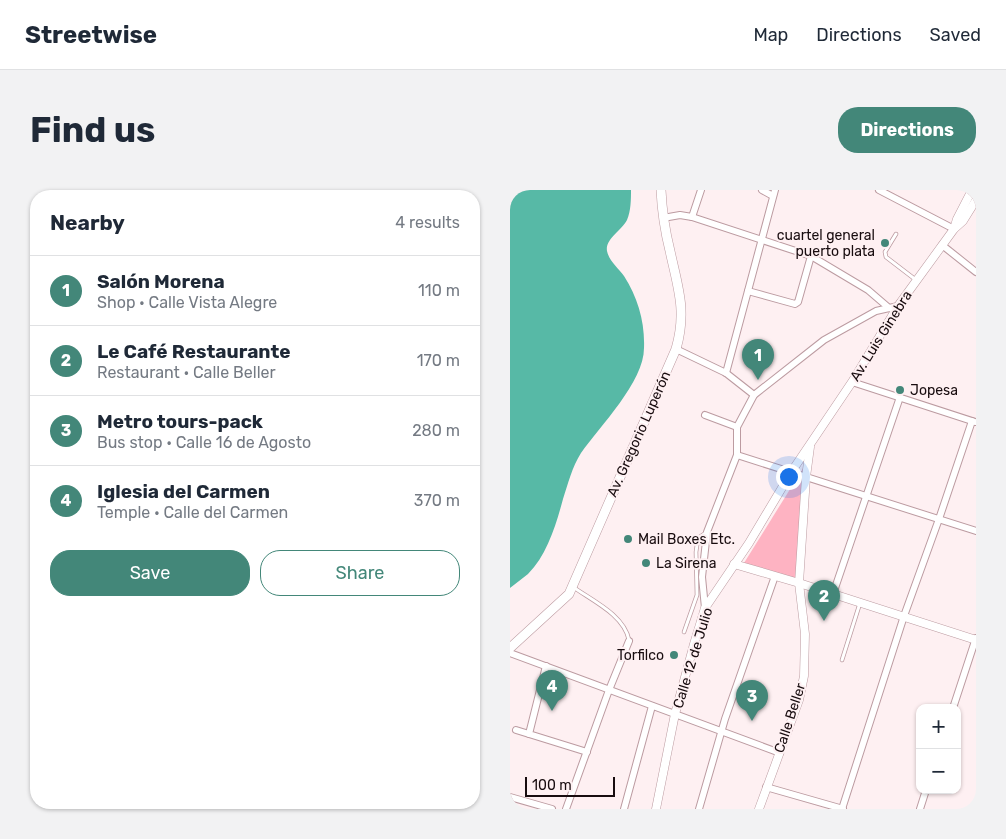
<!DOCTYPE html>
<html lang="en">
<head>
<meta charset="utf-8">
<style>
	body { margin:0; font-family:Rubik,sans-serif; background:#f2f2f3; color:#1f2937 }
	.controls { position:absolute; right:15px; bottom:15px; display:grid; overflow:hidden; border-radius:10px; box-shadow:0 1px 4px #0004 }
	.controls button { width:45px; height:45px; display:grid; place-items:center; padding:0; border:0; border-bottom:1px solid #e0e1e3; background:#fff; color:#1f2937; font:25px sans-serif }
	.scale { position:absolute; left:15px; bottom:12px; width:90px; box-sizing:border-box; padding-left:5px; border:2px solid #180c0f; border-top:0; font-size:14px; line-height:18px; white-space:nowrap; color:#180c0f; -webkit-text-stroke:4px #fef0f2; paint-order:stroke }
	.you { position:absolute; left:278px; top:286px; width:18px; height:18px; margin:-12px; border:4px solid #fff; border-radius:50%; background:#1a73e8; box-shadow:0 0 0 8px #1a73e833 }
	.badge { display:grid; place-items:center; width:32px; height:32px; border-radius:50%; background:#438779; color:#fff; font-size:16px; font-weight:700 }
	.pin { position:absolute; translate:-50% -41px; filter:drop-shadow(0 1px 2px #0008) }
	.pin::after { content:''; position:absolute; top:26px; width:18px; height:15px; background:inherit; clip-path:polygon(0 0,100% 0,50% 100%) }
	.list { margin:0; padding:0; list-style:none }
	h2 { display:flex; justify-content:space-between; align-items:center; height:65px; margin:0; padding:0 20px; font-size:21px }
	h2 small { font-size:16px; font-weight:400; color:#747a83 }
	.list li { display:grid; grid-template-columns:32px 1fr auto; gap:15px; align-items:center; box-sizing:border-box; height:70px; padding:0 20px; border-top:1px solid #e0e1e3 }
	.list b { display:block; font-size:19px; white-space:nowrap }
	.list p { margin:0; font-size:16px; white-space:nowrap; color:#747a83 }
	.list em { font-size:16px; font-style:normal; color:#747a83 }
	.actions { display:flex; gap:10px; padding:15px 20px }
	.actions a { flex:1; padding:11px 0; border:1px solid #438779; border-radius:20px; text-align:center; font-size:18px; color:#438779 }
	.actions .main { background:#438779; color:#fff }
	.map { position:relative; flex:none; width:466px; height:619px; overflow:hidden; border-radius:20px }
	header { display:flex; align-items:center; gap:30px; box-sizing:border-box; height:70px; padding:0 25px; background:#fff; border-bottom:1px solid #e0e1e3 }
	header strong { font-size:24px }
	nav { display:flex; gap:28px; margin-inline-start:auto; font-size:18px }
	.intro { display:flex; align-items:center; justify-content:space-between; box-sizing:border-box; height:120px; padding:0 30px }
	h1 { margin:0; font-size:35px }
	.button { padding:12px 22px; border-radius:20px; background:#438779; color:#fff; font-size:18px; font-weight:700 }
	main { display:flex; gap:30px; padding:0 30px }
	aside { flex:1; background:#fff; border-radius:20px; box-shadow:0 1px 4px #0004 }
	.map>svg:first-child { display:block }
	.green { fill:#feb3c2 }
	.water { fill:#57b9a6 }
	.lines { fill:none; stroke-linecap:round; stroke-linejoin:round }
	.service-casing { stroke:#bc9ba1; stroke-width:4.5 }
	.minor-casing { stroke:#bc9ba1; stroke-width:8 }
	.tertiary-casing { stroke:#bc9ba1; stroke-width:9 }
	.secondary-casing { stroke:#bc9ba1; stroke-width:10 }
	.service { stroke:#fff; stroke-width:3 }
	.minor { stroke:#fff; stroke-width:6 }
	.tertiary { stroke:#fff; stroke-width:8 }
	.secondary { stroke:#fff; stroke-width:9 }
	.poi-dot { fill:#438779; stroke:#fef0f2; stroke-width:2 }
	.labels { text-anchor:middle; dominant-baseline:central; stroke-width:4; stroke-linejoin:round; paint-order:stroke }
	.poi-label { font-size:14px; fill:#180c0f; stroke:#fef0f2; text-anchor:start }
	.street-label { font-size:14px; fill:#180c0f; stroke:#fef0f2 }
</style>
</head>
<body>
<header>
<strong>Streetwise</strong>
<nav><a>Map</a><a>Directions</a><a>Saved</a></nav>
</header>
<div class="intro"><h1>Find us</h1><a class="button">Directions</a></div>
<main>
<aside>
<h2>Nearby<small>4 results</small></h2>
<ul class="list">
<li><span class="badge">1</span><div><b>Salón Morena</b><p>Shop · Calle Vista Alegre</p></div><em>110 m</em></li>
<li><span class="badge">2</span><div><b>Le Café Restaurante</b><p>Restaurant · Calle Beller</p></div><em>170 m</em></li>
<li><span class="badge">3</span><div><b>Metro tours-pack</b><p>Bus stop · Calle 16 de Agosto</p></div><em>280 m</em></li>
<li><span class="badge">4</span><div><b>Iglesia del Carmen</b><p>Temple · Calle del Carmen</p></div><em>370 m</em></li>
</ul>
<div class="actions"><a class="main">Save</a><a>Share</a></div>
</aside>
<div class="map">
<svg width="466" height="619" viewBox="0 0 466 619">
	<rect width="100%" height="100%" fill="#fef0f2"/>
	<path class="green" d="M297,272l-10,117 -53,-16z"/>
	<path class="water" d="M0,0h121c0,9 0,21 -4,30 -5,10 -22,19 -20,31 2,10 12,18 17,25 14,22 21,46 20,72 0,34 -44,78 -63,105 -9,14 -13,31 -18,46 -7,26 -16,56 -35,75 -6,5 -12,9 -18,14z"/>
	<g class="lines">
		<defs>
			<g id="service">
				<path d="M386,44l-11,18 1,5 30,23"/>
				<path d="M63,397c20,14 51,28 56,53"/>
				<path d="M174,442l13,-37 -1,-43 2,-14 9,-6"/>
				<path d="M332,470l18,-57"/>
			</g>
			<g id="minor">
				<path d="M252,0l11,6"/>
				<path d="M369,0l75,39"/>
				<path d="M182,27l9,-27"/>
				<path d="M153,28l17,-3 12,2 119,39 57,34 21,18"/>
				<path d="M432,55l34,27"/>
				<path d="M238,101l47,13 3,-2 13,-46"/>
				<path d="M166,159l50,24 28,22"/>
				<path d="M216,183l49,-183"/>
				<path d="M342,192l123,40"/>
				<path d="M195,225l32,12"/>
				<path d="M227,265l239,76"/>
				<path d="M323,404l67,-197"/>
				<path d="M195,418l-3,-31 5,-45 30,-77v-28l17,-32 70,-55 52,-29 22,-5"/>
				<path d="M0,463l270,100"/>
				<path d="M36,476l-17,68 58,18"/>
				<path d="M443,518l23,-70"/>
				<path d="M6,540l13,4"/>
				<path d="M256,597l77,22"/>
				<path d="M0,607l42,12"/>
				<path d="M56,619l43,-119 20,-49"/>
				<path d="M114,619l28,-103"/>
				<path d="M189,619l26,-90 50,-143"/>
				<path d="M332,619l62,-193 35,-97 33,-98"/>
				<path d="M410,619l6,-19"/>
			</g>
			<g id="tertiary">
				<path d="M444,39l3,-10 15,-29"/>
				<path d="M224,374l65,19 177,57"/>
				<path d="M146,619l19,-95 19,-70 11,-36 44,-65 43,-72 60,-89 46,-76 56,-77 9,-8 13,-21"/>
				<path d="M249,619l40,-109 5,-24 1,-42 -6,-51 7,-106 4,-30"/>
			</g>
			<path id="secondary" d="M0,458l59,-54 107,-245c11,-38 2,-61 -6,-98 -5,-20 -8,-40 -9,-61"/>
		</defs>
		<use href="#service" class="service-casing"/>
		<use href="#minor" class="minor-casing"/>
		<use href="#tertiary" class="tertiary-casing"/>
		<use href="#secondary" class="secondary-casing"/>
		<use href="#service" class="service"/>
		<use href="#minor" class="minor"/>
		<use href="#tertiary" class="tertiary"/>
		<use href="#secondary" class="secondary"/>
	</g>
	<g class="poi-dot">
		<circle cx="375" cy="53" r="5"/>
		<circle cx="390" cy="200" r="5"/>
		<circle cx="118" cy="349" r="5"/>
		<circle cx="136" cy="373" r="5"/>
		<circle cx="164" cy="465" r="5"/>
	</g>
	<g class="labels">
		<g class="poi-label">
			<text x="365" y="45" text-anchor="end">cuartel general<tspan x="365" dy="16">puerto plata</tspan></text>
			<text x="400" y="200">Jopesa</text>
			<text x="128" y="349">Mail Boxes Etc.</text>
			<text x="146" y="373">La Sirena</text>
			<text x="154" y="465" text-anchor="end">Torfilco</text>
		</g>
		<g class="street-label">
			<text transform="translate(371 146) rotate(-58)">Av. Luis Ginebra</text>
			<text transform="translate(129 244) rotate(-66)">Av. Gregorio Luperón</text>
			<text transform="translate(183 468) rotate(-73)">Calle 12 de Julio</text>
			<text transform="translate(280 528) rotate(-72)">Calle Beller</text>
		</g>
	</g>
</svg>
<div class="controls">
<button>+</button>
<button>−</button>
</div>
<div class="scale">100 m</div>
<div class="you"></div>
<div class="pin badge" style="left:248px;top:190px">1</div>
<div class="pin badge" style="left:314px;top:431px">2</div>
<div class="pin badge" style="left:242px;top:531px">3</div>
<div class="pin badge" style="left:42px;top:521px">4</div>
</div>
</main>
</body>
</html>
